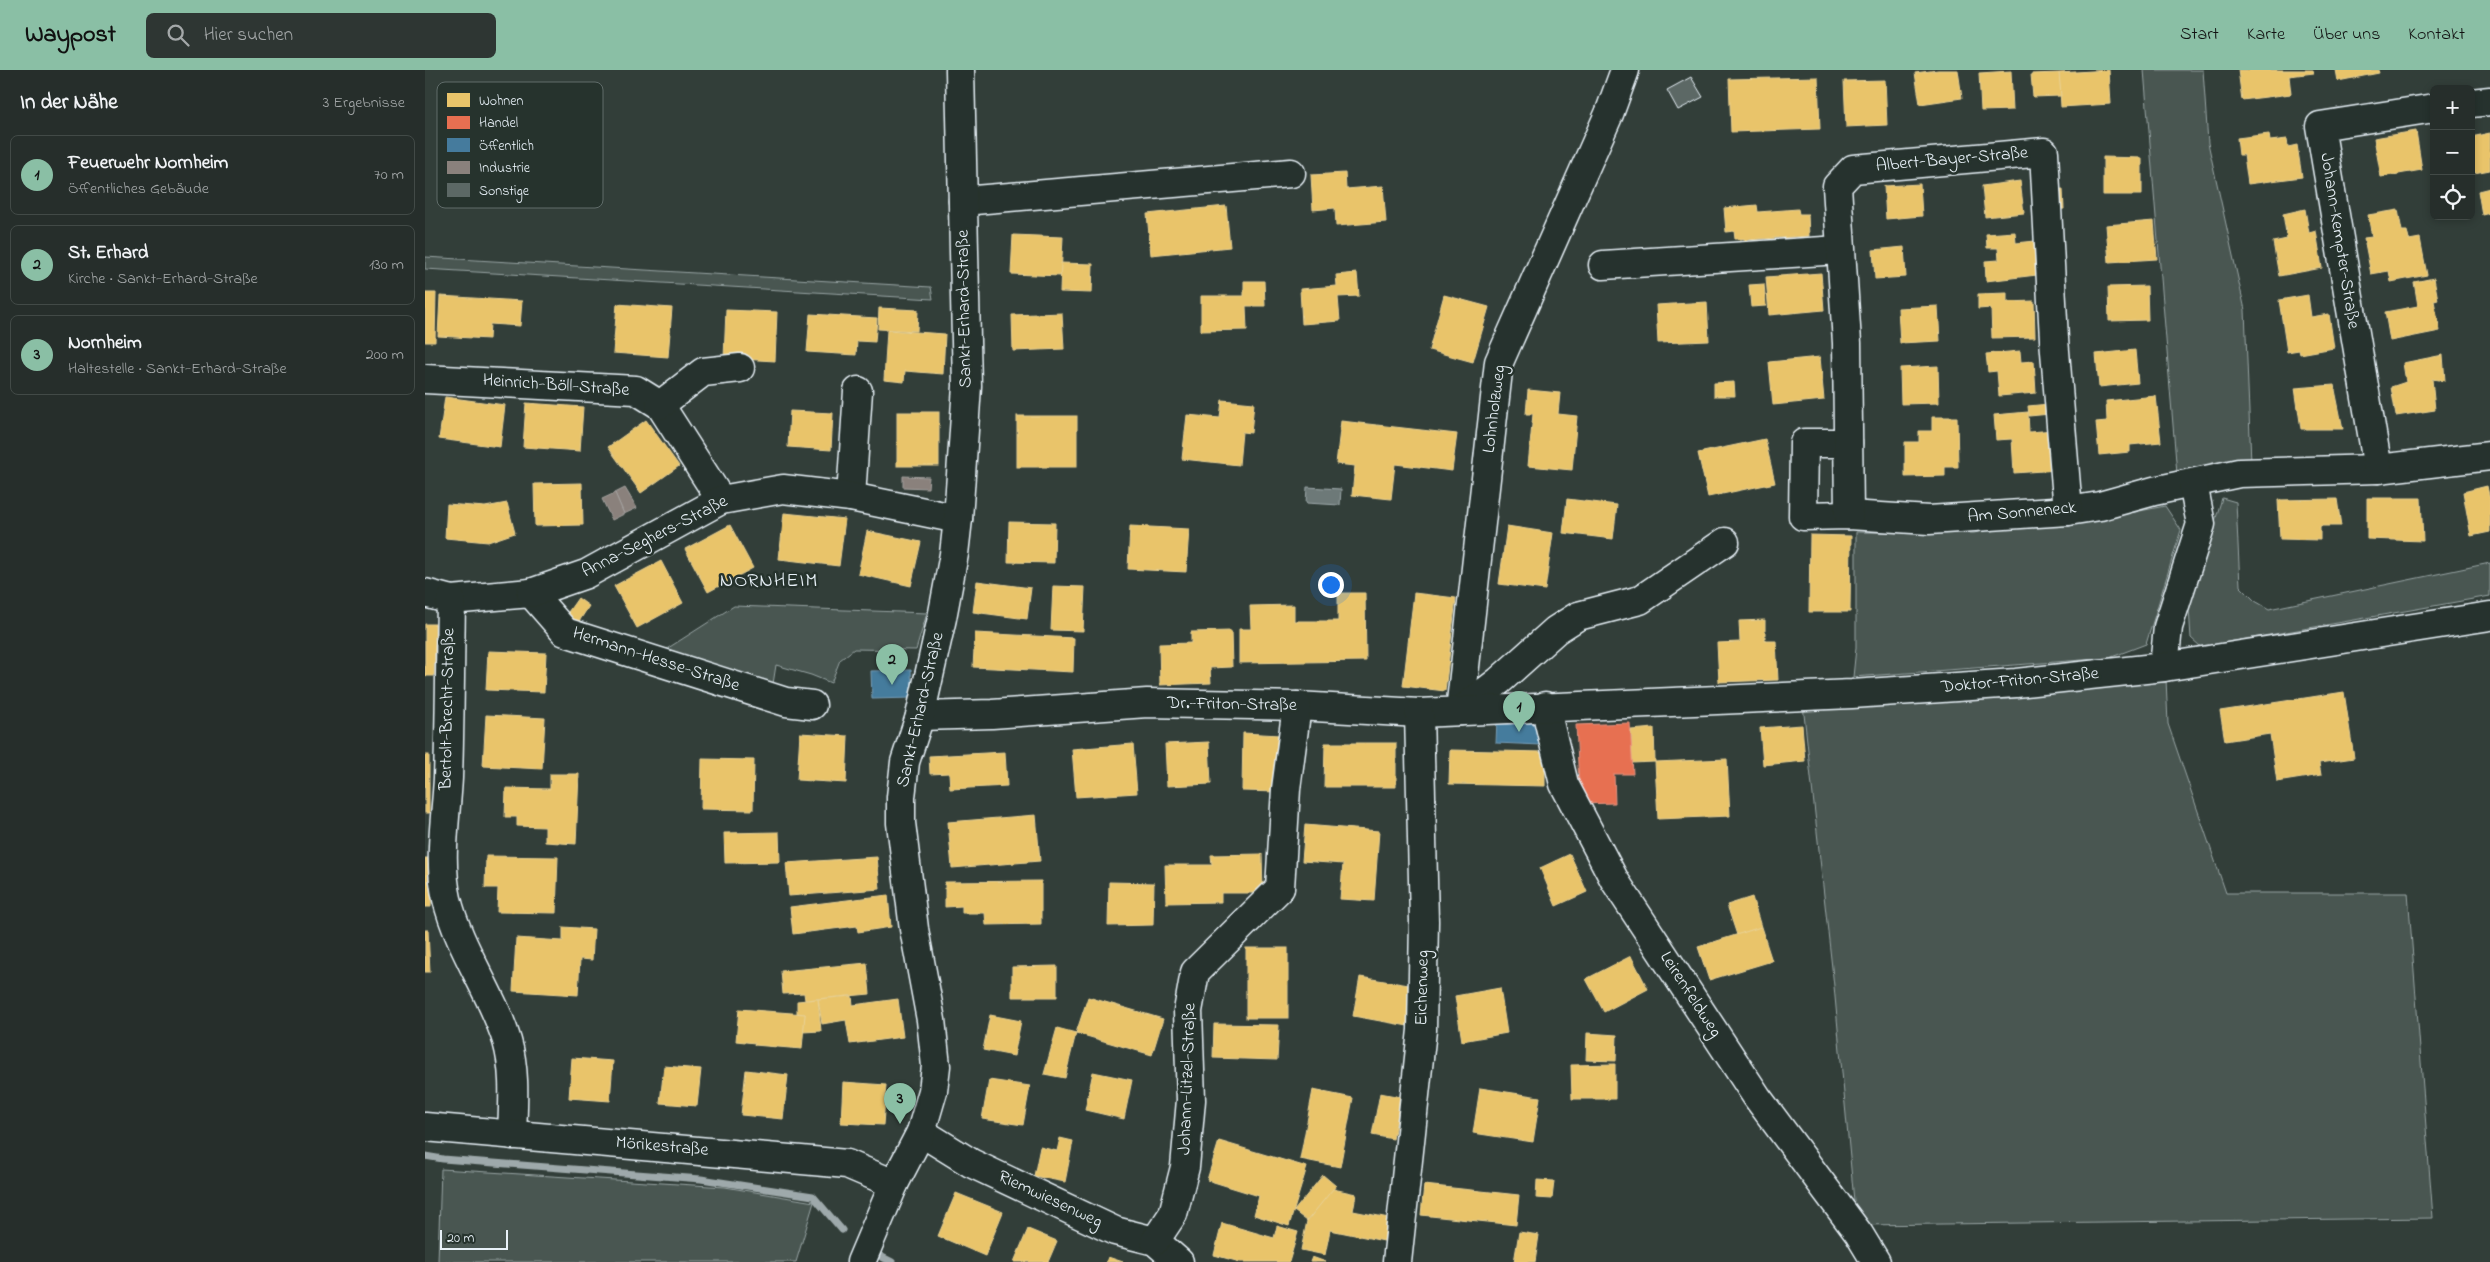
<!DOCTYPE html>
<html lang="de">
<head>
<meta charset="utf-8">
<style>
	body { margin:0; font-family:"Indie Flower",sans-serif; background:#2e3633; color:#f1f3f6 }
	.controls { position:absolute; right:15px; top:15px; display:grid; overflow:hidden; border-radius:8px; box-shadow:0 2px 8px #0003 }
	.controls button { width:45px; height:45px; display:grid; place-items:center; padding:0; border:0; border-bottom:1px solid #424a47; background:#262e2b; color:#f1f3f6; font:25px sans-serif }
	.scale { position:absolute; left:15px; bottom:12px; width:68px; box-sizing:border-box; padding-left:5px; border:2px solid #e8f1f8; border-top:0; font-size:14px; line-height:18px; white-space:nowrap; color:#e8f1f8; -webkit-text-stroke:4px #26332d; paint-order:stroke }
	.you { position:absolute; left:905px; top:514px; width:18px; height:18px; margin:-12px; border:4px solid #fff; border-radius:50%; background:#1a73e8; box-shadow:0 0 0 8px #1a73e833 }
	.badge { display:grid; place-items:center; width:32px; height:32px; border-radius:50%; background:#8abfa5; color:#111; font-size:16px; font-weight:700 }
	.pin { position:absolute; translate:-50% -41px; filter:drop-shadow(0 1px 2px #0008) }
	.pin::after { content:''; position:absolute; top:26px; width:18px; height:15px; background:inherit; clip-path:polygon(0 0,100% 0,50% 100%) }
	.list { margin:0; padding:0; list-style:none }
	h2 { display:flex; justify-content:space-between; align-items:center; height:65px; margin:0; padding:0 20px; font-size:21px }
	h2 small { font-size:16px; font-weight:400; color:#a4a8a9 }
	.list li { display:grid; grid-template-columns:32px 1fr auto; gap:15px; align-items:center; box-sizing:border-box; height:80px; margin:0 10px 10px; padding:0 10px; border:1px solid #424a47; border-radius:8px }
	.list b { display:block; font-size:19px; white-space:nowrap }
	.list p { margin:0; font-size:16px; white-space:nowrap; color:#a4a8a9 }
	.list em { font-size:16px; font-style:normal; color:#a4a8a9 }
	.icon { flex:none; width:28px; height:28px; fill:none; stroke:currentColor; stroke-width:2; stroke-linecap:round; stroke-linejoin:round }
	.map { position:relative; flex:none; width:2065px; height:1192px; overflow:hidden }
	header { display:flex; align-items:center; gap:30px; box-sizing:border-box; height:70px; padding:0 25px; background:#8abfa5; color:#111 }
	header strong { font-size:24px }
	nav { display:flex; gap:28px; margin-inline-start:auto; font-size:18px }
	.search { width:350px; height:45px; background:#2e3633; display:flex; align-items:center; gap:12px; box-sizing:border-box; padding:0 18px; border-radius:8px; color:#a4a8a9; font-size:19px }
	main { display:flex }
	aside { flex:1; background:#262e2b }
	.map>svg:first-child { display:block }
	.green { fill:#495651; stroke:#98a4a4 }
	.water { fill:#6d7978; stroke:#9ea9ab }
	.homes { fill:#e9c46a; stroke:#e9d295 }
	.shops { fill:#e76f51; stroke:#e79683 }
	.public { fill:#457b9d; stroke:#769eb8 }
	.industry { fill:#8a817c; stroke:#a6a3a1 }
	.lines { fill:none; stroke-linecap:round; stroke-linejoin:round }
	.stream { stroke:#9ea9ab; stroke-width:7 }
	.building { fill:#5c6865; stroke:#e8f1f8 }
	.minor-casing { stroke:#e8f1f8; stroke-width:31 }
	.minor { stroke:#26332d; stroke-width:28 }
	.labels { text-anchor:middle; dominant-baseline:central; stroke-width:5; stroke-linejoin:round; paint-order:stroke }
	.street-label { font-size:18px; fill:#e8f1f8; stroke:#26332d }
	.quarter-label { font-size:20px; letter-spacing:1px; fill:#e8f1f8; stroke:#26332d }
	.key { fill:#26332d; stroke:#606c6a; stroke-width:1 }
	.key-label { font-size:14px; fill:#e8f1f8 }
</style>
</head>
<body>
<header>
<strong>Waypost</strong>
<div class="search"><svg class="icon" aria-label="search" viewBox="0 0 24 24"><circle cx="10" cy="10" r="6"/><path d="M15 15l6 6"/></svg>Hier suchen</div>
<nav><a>Start</a><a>Karte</a><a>Über uns</a><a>Kontakt</a></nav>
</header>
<main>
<aside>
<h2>In der Nähe<small>3 Ergebnisse</small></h2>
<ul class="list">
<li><span class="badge">1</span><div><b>Feuerwehr Nornheim</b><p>Öffentliches Gebäude</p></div><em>70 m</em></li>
<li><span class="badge">2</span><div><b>St. Erhard</b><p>Kirche · Sankt-Erhard-Straße</p></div><em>130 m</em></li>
<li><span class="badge">3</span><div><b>Nornheim</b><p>Haltestelle · Sankt-Erhard-Straße</p></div><em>200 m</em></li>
</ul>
</aside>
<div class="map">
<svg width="2065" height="1192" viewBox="0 0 2065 1192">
	<rect width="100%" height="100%" fill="#323e39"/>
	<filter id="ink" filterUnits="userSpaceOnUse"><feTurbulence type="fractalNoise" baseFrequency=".02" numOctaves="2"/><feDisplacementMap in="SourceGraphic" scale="10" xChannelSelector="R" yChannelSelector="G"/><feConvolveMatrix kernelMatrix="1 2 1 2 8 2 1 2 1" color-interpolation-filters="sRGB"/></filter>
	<g filter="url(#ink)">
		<g class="green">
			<path d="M1719,0h59l5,73 37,167 6,153 -74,11z"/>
			<path d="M0,187l506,30 2,12 -508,-30z"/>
			<path d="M1797,428l14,4 4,84 15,15 14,8 221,-46v33l-289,51 -10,-9 -2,-30z"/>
			<path d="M1740,436l16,24 -35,114 -37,14 -256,19 3,-29v-116l118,1 28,-6 83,-5z"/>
			<path d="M309,536l193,7 -11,37 -62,-1 -14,11 -9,23 -20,-8 -35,-10 -3,19 -108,-34z"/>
			<path d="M1741,609l2,45 58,169h182l25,325 -572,7 -18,-24h11l-20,-215 -31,-281 204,-6z"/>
			<path d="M16,1099l284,18 89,15 -18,60h-358z"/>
		</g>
		<path class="water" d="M882,417l34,2 -1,16 -34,-2z"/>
		<g class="homes">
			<path d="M1513,0h20l4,28 -42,6 -5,-31z"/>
			<path d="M1684,0l2,34 -50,3 -2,-34z"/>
			<path d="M1813,0h75l1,3 -25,3 2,18 -49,6z"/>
			<path d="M1911,0h42l1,3 -41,8z"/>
			<path d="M1586,1l2,39 -32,1 -2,-38z"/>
			<path d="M1634,3l2,23 -28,1 -2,-23z"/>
			<path d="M1393,7l2,52 -89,3 -2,-53z"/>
			<path d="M1460,10l2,45 -41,2 -2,-46z"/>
			<path d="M1991,61l6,39 -41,7 -7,-39z"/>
			<path d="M2065,63v37l-16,3 -3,-36z"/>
			<path d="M1844,64l1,7 17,-2 1,8 9,-2 5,32 -54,7 -4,-29h-5l-2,-17z"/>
			<path d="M1678,87l39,1v37h-39z"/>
			<path d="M920,103l1,16 37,-3 3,36 -50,4 -1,-18 -22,2 -2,-35z"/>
			<path d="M1595,111l4,32 -39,4 -3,-31z"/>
			<path d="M1495,114l2,32 -36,3 -2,-33z"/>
			<path d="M2065,118v25l-8,2 -4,-24z"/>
			<path d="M1638,119l1,20 -12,1 -1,-20z"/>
			<path d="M1332,135l1,7 40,-3 1,5h9l1,22 -64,4v-1h-10l-1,-8 -8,1 -2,-24z"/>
			<path d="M801,136l4,41 -79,8 -4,-41z"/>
			<path d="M1880,139l4,24 7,-2 6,37 -43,8 -6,-34 14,-3 -4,-25z"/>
			<path d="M1973,140l4,21h5l2,9 11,-2 7,37 -36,7 -2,-11 -18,3 -7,-36 8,-1 -4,-22z"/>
			<path d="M1729,151l3,38 -48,3 -3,-37z"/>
			<path d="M1590,162l1,11 19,-2 2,34 -51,6 -1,-20 14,-1 -1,-12h-11l-1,-14z"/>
			<path d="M588,165l50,2 -2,39 -50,-2z"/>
			<path d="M1479,177l2,30 -31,2 -2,-29z"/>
			<path d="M636,193l32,1 -1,29 -32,-1z"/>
			<path d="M932,203l2,23 -21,1 2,24 -38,3 -2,-35 37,-3 -1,-11z"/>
			<path d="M1396,203l3,37 -55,5 -3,-38z"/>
			<path d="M2009,208l4,22 -4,1 6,30 -50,10 -5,-29 33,-6 -4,-24z"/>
			<path d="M819,211h20l1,25h-19l1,24 -46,1v-35h43z"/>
			<path d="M1339,214l2,22 -15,1 -2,-22z"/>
			<path d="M1722,216l1,34 -39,1 -1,-34z"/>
			<path d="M0,223h11l-1,49h-10z"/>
			<path d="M1582,223v9l27,-1 1,36 -43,1 -1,-30 -13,1v-15z"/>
			<path d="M1019,225l45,12 -16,55 -44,-12z"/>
			<path d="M1883,225l3,22 18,-3 5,34 -34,6 -1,-4 -12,2 -8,-52z"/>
			<path d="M15,226l82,5 -2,25 -30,-2 -1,15 -51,-3z"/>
			<path d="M1282,232l2,39 -51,2 -2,-38z"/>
			<path d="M192,234l55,4 -4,49 -55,-4z"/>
			<path d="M1513,236l2,35 -40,2 -2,-35z"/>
			<path d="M454,238l39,2 -1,21 -39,-2z"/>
			<path d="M301,240l51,2 -2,49 -51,-3z"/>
			<path d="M637,243l2,36 -51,2 -1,-36z"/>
			<path d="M385,244l67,4 -2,24 -18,-1 -1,14 -49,-3z"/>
			<path d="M462,260l58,4 -2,40 -38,-3 -1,11 -20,-2z"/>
			<path d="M1710,280l3,33 -39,4 -3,-33z"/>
			<path d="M1595,281l1,11 13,-1 2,32 -37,3 -2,-25 -9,1 -2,-18z"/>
			<path d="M2018,285l2,26 -13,-2 3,31 -39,6 -5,-29 15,-5 -3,-19z"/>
			<path d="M1395,287l4,43 -51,5 -4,-43z"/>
			<path d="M1513,296l1,37 -38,1 -1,-36z"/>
			<path d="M1309,312l1,14h-21v-13z"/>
			<path d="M1909,315l9,44h-42l-6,-41z"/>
			<path d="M1103,320l32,3 -2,21 19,2 -5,54 -44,-4 5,-52h-7z"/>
			<path d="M1731,326l5,46 -31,3v7l-31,3 -3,-33 11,-1 -1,-20z"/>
			<path d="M20,327l60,8 -5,42 -61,-8z"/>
			<path d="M797,330l32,3 -3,30 -9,-1 -3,33 -57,-6 5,-44 33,3z"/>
			<path d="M101,333l57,4 -3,44 -57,-4z"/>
			<path d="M1624,334l1,10 -21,2 -1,-10z"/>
			<path d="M365,341l43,2 -2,37 -43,-3z"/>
			<rect x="472" y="342" width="42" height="54"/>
			<path d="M1603,342l1,20 26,-2 3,40 -44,3 -2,-34 -16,1 -2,-25z"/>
			<rect x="592" y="346" width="60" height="51"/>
			<path d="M1507,347h25l1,50h-13v9l-40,1v-35h14v-11h13z"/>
			<path d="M221,350l33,46 -38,27 -33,-46z"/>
			<path d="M916,351l116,13 -5,37 -57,-7 -4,35 -39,-4 3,-29 -19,-2z"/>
			<path d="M1340,369l10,44 -67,14 -10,-44z"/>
			<path d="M157,413l1,42 -48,1 -1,-42z"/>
			<path d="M2062,416l3,14v32l-19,4 -8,-44z"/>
			<path d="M1942,428h54l2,43 -56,-2z"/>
			<path d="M1142,429l50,6 -4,34 -50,-6z"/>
			<path d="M1912,429l4,27h-21v14l-40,-1 -2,-39z"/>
			<path d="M82,433l8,30 -27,9 -43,-4 2,-34 38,3z"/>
			<path d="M359,443l61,6 -6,47 -60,-7z"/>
			<path d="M584,452l46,1 -1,40 -46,-1z"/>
			<path d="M305,455l23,43 -45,24 -23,-43z"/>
			<path d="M705,456l59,3 -3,43 -58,-3z"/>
			<path d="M1082,456l46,7 -8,57 -46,-6z"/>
			<path d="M442,461l54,11 -10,44 -53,-12z"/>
			<path d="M1385,465l41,1 -1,76h-41z"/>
			<path d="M236,491l22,42 -46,25 -23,-42z"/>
			<path d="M552,511l54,7 -4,31 -54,-7z"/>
			<path d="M628,516l32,1 -2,44 -32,-1z"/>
			<path d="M913,523h27l1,68 -127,2v-34h12l-1,-23 44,-1v16h44z"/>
			<path d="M989,523l42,5 -11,93 -42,-5z"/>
			<path d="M153,528l11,8 -11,17 -12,-8z"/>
			<path d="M1340,550v21h11l2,39 -59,2 -2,-39 23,-1 -1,-21z"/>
			<path d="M0,554h10l-1,52h-9z"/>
			<path d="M806,561l1,36 -22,1 1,15 -51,2 -1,-41 32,-1v-11z"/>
			<path d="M550,563l99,5 -1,34 -100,-5z"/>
			<path d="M63,581l58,2 -2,39 -58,-2z"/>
			<path d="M1919,622l10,66 -35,5 2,12 -44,7 -7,-48 -45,7 -5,-30z"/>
			<path d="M61,645l59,3 -3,51 -59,-3z"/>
			<path d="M1377,655l3,36 -42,4 -3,-37z"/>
			<path d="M1229,658l1,34 -23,1 -1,-33z"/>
			<path d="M375,663l48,3 -2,47 -49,-3z"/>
			<path d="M818,663l37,2 -2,57 -36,-1z"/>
			<path d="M784,672l2,42 -44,2 -2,-42z"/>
			<path d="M900,673h71v44h-72z"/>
			<path d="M708,674l4,49 -61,4 -4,-48z"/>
			<path d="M1025,680l95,2v34l-96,-2z"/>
			<path d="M580,682l2,34 -57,3 -1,-16 -19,1 -1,-18z"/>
			<rect x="0" y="685" width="4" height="58"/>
			<path d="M277,689l52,1 -1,50 -52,-1z"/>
			<path d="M1302,689l3,57 -72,3 -3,-57z"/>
			<path d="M125,704h29l-3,70 -31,-2v-15l-28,-1v-9h-12l1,-29 44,1z"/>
			<path d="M611,745l4,46 -88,7 -4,-46z"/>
			<path d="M880,755l74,6 -5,70 -34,-2 3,-35 -41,-3z"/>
			<path d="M354,762l1,30 -55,1 -1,-30z"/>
			<path d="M837,784l1,39h-42v9l-55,1 -1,-38h47l-1,-10z"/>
			<path d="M1145,784l17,38 -31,14 -16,-38z"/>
			<path d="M61,786l72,1 -2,56 -59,-1 1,-24h-13z"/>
			<path d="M452,787l3,32 -91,7 -3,-33z"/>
			<path d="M0,788h7l-1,49h-6z"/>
			<path d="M616,811v43l-55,1 -1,-12h-23v-7l-17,1v-25z"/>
			<path d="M684,812l45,1 -1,42 -45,1z"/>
			<path d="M463,825l3,32 -33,5 -1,-6 -64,8 -3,-27z"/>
			<path d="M1327,827l9,30 -24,8 -10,-30z"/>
			<path d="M138,857l31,2 -2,31 -12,-1 -2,36 -65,-4 3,-53 47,3z"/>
			<path d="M1336,857l11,34 -63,19 -11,-33z"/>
			<path d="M0,860h3l2,42h-5z"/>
			<rect x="821" y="878" width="42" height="70"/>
			<path d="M1206,886l17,33 -44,23 -18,-33z"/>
			<path d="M442,893l3,31 -65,6 -1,-7 -21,1 -2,-23z"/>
			<path d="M632,896v31h-45v-30z"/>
			<path d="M935,907l55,9 -7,40 -55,-10z"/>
			<path d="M1075,918l7,45 -45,8 -7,-45z"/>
			<path d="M427,926l1,9 45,-6 5,38 -53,7 -4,-24 -24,4 -4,-25z"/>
			<path d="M663,927l75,22 -11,36 -76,-22z"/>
			<path d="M393,929l3,32 -18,1 2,-18 -8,-1v-12z"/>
			<path d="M314,939l66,5 -3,35 -48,-4 1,-2 -19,-2z"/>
			<path d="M565,945l31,6 -7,35 -31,-6z"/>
			<path d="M789,954l65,1 -2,35 -64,-2z"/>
			<path d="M632,958l19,5 -11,45 -21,-4z"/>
			<path d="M1162,963l30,2 -1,26 -30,-1z"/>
			<path d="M147,988l41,3 -3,40 -41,-3z"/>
			<path d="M1190,994v35h-43l-1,-34z"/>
			<path d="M239,996l37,3 -4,37 -37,-3z"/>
			<path d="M321,1000l42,5 -5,44 -42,-4z"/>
			<path d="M668,1002l39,8 -8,39 -39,-9z"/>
			<path d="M564,1010l41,6 -7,39 -41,-6z"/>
			<path d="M418,1012l43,3 -3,40 -42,-2z"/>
			<path d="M1055,1018l60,9 -7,45 -60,-9z"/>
			<path d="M888,1020l40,8 -13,69 -40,-8z"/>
			<path d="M955,1023l21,4 -8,42 -21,-4z"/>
			<path d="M635,1068l13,3 -8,41 -31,-6 6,-29 17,4z"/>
			<path d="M794,1071l88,26 -18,59 -35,-11 5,-19 -52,-16z"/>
			<path d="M898,1105l13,11 -29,35 -13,-10z"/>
			<path d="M1112,1110l17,1 -2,18 -16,-1z"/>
			<path d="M999,1115l95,10 -3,30 -95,-10z"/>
			<path d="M908,1119l23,5 -3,17 36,7 -5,23 -54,-11 -5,25 -24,-5 6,-29z"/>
			<path d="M531,1123l47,19 -18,44 -47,-20z"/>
			<path d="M797,1153l52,15 3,-12 21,6 -9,30h-49l-26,-7z"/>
			<path d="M603,1159l29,12 -9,21h-34z"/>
			<path d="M1094,1162l20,3 -4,27h-21z"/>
			<path d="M683,1187l15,5h-17z"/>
			<path d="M887,1187l14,5h-16z"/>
		</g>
		<path class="shops" d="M1205,653l3,51h-19l1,29 -35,1 -4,-79z"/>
		<g class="public">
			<path d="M486,600l1,28 -40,1 -1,-28z"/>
			<path d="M1072,649l45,2 -1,24 -45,-2z"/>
		</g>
		<g class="industry">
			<path d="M478,406l26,1 -1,11 -25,-1z"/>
			<path d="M200,418l12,20 -13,6 -9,-21z"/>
			<path d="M190,423l9,21 -12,6 -10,-21z"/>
		</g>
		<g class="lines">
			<g class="stream">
				<path d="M0,1086l18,3 258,20 112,17 29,34"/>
				<path d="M453,1185l14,7"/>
			</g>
		</g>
		<path class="building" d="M1266,7l12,20 -25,13 -11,-20z"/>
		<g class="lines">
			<defs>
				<g id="minor">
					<path d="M2046,33l19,-2"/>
					<path d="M538,131l328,-28"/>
					<path d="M1178,195l237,-15"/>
					<path d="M0,309l211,11 24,15 61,95"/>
					<path d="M235,335l43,-33 37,-4"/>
					<path d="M1423,373h-44l-1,73 46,-1 80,5 139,-9 32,-5 54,-15 85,-18 139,-4 112,-13"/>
					<path d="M1953,399l-58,-343 114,-18"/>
					<path d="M426,427l7,-106"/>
					<path d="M1424,445l-2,-172 -10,-157 16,-17 191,-17 10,187 14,172"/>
					<path d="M0,523l26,7 80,-7 34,39 221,70 26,3"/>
					<path d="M106,523l55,-19 135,-74 62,-11 68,8 107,22"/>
					<path d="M26,530c-1,59 -1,119 -3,178 -2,39 -10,82 -1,121 12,50 45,93 60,142 9,31 6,63 5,94"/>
					<path d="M1739,597l4,-40 33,-103 -8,-40"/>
					<path d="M1120,636l19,78 51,97 142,216 102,137 17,28"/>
					<path d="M1035,641l39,-349 110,-248 16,-44"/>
					<path d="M1035,641l39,-30 57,-51 22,-14 62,-16 85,-58"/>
					<path d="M495,646l72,-2 155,-11 150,3 122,7 433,-19 164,-11 148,-16 326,-51"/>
					<path d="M0,1057l422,37 47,20"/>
					<path d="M496,1062l50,31 144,68 40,10 24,21"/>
					<path d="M730,1171l18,-27 12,-47 6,-67 -3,-89 7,-39 85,-84 6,-99 11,-83"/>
					<path d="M436,1192l33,-78 27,-52 12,-41 3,-25 -5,-46 -17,-91 -13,-106v-26l4,-35 15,-46 22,-98 12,-64 4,-35 9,-133 -7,-316"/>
					<path d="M972,1192l25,-232 2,-109 -5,-208"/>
				</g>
			</defs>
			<use href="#minor" class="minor-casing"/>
			<use href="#minor" class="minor"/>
		</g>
	</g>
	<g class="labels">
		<g class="street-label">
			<text transform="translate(1527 90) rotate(-5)">Albert-Bayer-Straße</text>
			<text transform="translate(1914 171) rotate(81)">Johann-Kempter-Straße</text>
			<text transform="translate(540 239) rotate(-91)">Sankt-Erhard-Straße</text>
			<text transform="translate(131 316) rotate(4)">Heinrich-Böll-Straße</text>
			<text transform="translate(1070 339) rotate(-83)">Lohnholzweg</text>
			<text transform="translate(1597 443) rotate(-5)">Am Sonneneck</text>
			<text transform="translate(230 467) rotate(-27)">Anna-Seghers-Straße</text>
			<text transform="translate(231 590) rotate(18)">Hermann-Hesse-Straße</text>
			<text transform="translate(1595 611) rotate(-5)">Doktor-Friton-Straße</text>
			<text transform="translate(807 635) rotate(1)">Dr.-Friton-Straße</text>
			<text transform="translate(23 639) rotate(-89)">Bertolt-Brecht-Straße</text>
			<text transform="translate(496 640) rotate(-77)">Sankt-Erhard-Straße</text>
			<text transform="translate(998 918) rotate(-89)">Eichenweg</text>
			<text transform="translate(1265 925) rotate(57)">Leirenfeldweg</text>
			<text transform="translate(763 1009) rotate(-88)">Johann-Litzel-Straße</text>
			<text transform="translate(237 1077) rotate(5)">Mörikestraße</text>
			<text transform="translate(625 1130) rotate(25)">Riemwiesenweg</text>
		</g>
		<g class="quarter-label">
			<text x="344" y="511">NORNHEIM</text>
		</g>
	</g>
	<rect x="12" y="12" width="166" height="126" rx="8" class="key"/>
	<rect x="22" y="23" width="23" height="14" fill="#e9c46a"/>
	<rect x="22" y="46" width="23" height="13" fill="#e76f51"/>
	<rect x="22" y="68" width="23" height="14" fill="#457b9d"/>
	<rect x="22" y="91" width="23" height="13" fill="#8a817c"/>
	<rect x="22" y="113" width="23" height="14" fill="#5c6865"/>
	<g class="key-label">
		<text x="54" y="35">Wohnen</text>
		<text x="54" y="57">Handel</text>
		<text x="54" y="80">Öffentlich</text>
		<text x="54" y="102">Industrie</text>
		<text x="54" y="125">Sonstige</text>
	</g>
</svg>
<div class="controls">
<button>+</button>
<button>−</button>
<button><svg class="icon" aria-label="locate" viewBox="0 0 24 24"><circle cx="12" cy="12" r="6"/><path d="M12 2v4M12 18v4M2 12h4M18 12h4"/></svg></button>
</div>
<div class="scale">20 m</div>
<div class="you"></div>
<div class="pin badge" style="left:1094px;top:662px">1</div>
<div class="pin badge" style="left:467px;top:615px">2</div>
<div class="pin badge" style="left:475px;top:1054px">3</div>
</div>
</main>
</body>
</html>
